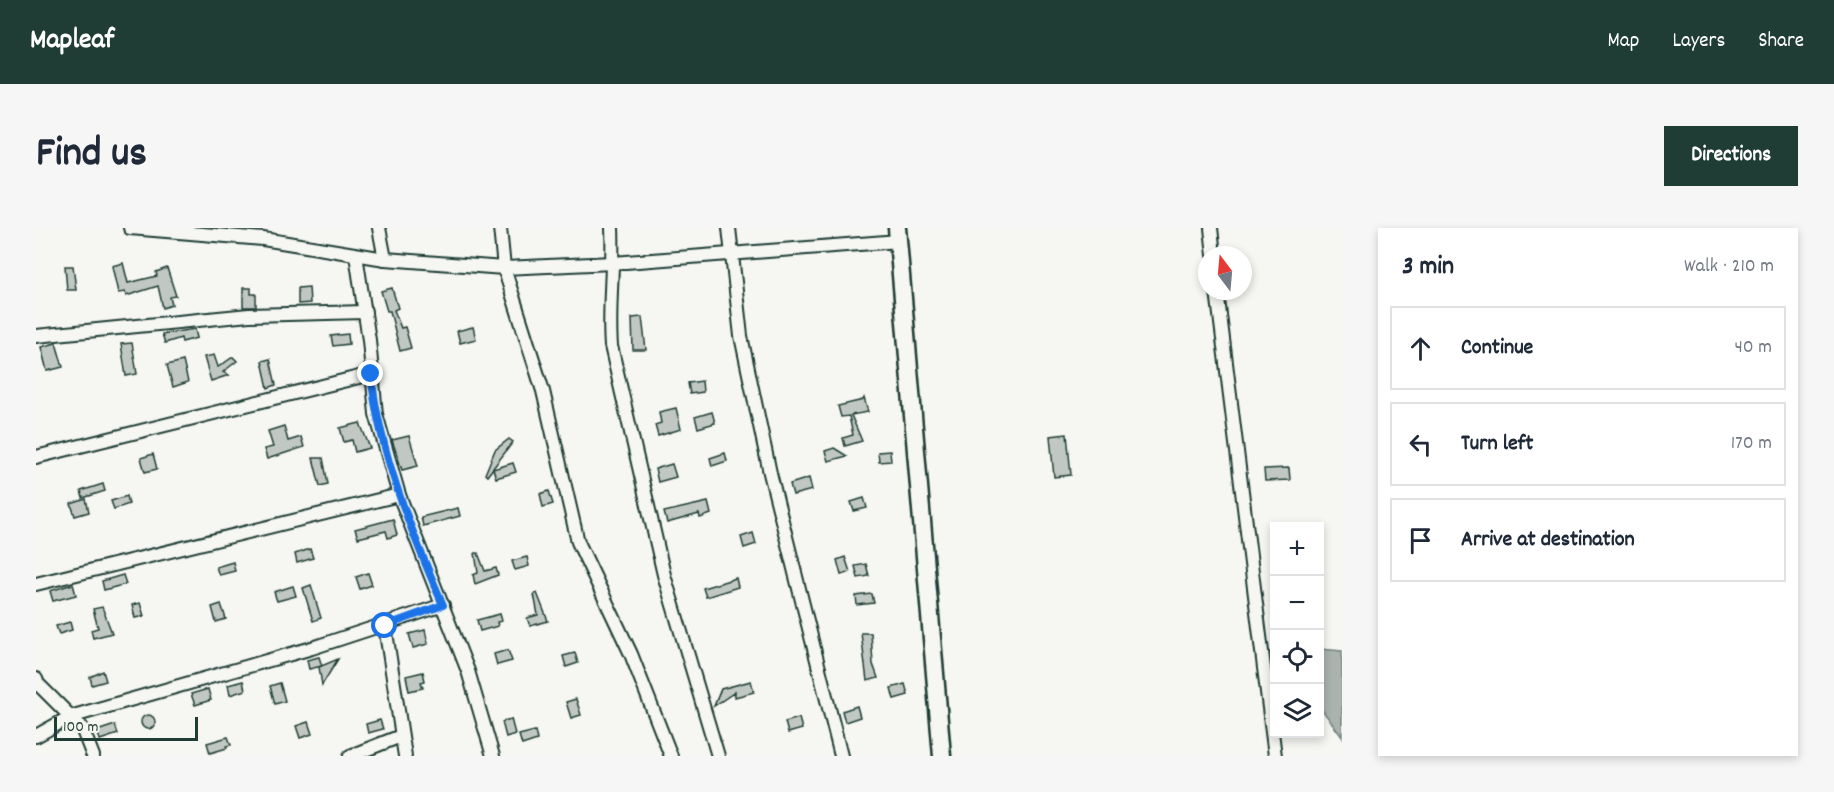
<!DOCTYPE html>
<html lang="en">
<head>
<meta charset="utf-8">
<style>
	body { margin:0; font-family:Dekko,sans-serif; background:#f6f6f7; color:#1f2937 }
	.controls { position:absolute; right:18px; bottom:18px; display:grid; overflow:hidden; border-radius:0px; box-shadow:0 3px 9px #0003 }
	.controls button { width:54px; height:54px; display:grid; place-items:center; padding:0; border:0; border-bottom:2px solid #e0e1e3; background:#fff; color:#1f2937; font:30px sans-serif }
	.compass { position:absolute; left:1162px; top:18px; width:54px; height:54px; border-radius:50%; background:#fff; box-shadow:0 3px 9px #0003; rotate:344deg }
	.scale { position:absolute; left:18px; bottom:15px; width:144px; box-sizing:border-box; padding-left:6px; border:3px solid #1f3d34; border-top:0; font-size:16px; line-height:21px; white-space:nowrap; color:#1f3d34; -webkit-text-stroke:4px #f6f6f2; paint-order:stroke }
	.stop { position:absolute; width:18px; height:18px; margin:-14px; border:4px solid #1a73e8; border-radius:50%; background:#fff }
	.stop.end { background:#1a73e8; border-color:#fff; box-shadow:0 2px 6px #0008 }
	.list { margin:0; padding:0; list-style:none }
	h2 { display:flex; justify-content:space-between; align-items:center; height:78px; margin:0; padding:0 24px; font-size:26px }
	h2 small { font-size:20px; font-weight:400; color:#747a83 }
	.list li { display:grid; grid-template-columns:39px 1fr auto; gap:18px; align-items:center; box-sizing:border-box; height:84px; margin:0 12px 12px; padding:0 12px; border:2px solid #e0e1e3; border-radius:0px }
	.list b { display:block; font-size:22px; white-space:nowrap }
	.list em { font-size:20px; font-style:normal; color:#747a83 }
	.icon { flex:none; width:33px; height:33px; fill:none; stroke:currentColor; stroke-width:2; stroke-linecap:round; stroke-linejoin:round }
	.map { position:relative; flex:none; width:1306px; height:528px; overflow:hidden; border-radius:0px }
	header { display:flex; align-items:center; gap:36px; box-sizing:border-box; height:84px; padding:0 30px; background:#1f3d34; color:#fff }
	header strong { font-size:28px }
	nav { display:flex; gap:33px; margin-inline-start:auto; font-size:21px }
	.intro { display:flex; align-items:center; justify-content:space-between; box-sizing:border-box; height:144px; padding:0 36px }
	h1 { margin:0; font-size:42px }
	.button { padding:15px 27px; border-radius:0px; background:#1f3d34; color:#fff; font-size:21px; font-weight:700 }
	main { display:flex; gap:36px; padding:0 36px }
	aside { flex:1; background:#fff; border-radius:0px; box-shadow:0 3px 9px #0003 }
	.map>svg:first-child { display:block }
	.water { fill:#aab3ae; stroke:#72847d; stroke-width:1.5 }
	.building { fill:#c1c8c3; stroke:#1f3d34; stroke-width:1.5 }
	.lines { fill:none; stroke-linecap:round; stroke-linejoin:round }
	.street-casing { stroke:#1f3d34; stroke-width:16 }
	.secondary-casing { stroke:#1f3d34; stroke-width:21 }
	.street { stroke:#f6f6f2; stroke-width:12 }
	.secondary { stroke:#f6f6f2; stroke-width:16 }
	.route { stroke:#1a73e8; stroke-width:8 }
</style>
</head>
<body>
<header>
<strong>Mapleaf</strong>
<nav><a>Map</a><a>Layers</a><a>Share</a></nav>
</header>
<div class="intro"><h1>Find us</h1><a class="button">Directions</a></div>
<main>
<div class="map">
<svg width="1306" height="528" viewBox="0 0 1306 528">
	<rect width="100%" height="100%" fill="#f6f6f2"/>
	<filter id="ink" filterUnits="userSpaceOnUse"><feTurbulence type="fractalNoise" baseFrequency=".0167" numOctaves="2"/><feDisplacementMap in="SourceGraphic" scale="12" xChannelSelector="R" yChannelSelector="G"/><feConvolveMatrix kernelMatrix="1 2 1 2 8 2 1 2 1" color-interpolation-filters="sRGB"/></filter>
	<g filter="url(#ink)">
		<path class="water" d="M1284,421l22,2v86l-22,-30z"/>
		<g class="building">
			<path d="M87,35l5,20 29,-7 -1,-4 11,-4 9,28 -6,1 2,8 -9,3 -5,-22 -32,10 -1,-4 -7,1 -6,-27z"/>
			<path d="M29,38h8l3,24h-9z"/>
			<path d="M273,59l1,16 -12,1v-16z"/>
			<path d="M207,60h8v6h5v13h-13z"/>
			<path d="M356,60l6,20 -4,2 7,18 4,-1 6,21 -11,3 -10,-40h-3l-6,-20z"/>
			<path d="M606,89l4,33h-13l-1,-32z"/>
			<path d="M437,99l3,12 -16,4 -3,-12z"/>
			<path d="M159,101l2,9 -15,4 -1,-4 -16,5 -3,-9z"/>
			<path d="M312,106l1,10 -16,2 -2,-10z"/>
			<path d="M20,115l7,24 -16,4 -6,-24z"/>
			<path d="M96,115l5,31 -11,2 -5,-32z"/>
			<path d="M178,127l4,12 15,-10 4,4 -14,11 6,3 -18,6 -7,-24z"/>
			<path d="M234,131l6,26 -8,3 -6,-27z"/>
			<path d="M147,133l5,21 -15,5 -6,-22z"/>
			<path d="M666,153l1,11 -13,2 -2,-11z"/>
			<path d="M828,170l4,14 -17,3 11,26 -17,5 -2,-8 10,-3 -4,-19 -8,1 -3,-11 25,-6z"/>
			<path d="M640,180l5,21 -23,7 -3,-11 6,-2 -2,-11z"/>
			<path d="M676,184l3,11 -17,5 -3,-11z"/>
			<path d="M324,195l10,25 -15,4 -3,-12 -8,2 -4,-14z"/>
			<path d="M248,198l4,15 13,-4 3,10 -37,12 -3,-10 9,-2 -5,-16z"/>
			<path d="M1031,206l4,41 -17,2 -4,-41z"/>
			<path d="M373,208l9,30 -16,4 -10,-30z"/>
			<path d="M473,211l4,3 -26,34 -2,-2 10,-24z"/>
			<path d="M798,220l13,8 -19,5 -3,-10z"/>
			<path d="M854,223l1,10 -12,1 -1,-10z"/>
			<path d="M689,225l2,8 -15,5 -2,-8z"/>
			<path d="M117,226l4,15 -12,3 -4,-14z"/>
			<path d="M277,230h10l5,26 -8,2z"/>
			<path d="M477,235l3,9 -20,6 -3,-9z"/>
			<path d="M636,236l4,13 -18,5 -3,-13z"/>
			<path d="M1253,240l1,12 -25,1 -1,-12z"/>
			<path d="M773,250l3,12 -19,5 -3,-11z"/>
			<path d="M67,256l2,7 -22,7 -2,-7z"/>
			<path d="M513,263l4,13 -10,3 -3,-13z"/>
			<path d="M91,268l2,8 -15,5 -3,-8z"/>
			<path d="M828,270l3,10 -13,3 -3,-9z"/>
			<path d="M50,271l3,13 -14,4 -4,-12z"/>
			<path d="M672,274l3,12 -11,4 -1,-4 -32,9 -3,-11z"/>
			<path d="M422,280l2,8 -37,10 -2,-9z"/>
			<path d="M357,291l4,16 -9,3 -2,-7 -28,7 -3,-9z"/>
			<path d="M717,305l3,11 -12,4 -3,-11z"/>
			<path d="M274,321l3,9 -16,5 -2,-9z"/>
			<path d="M439,325h3l7,18 11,-3 2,7 -23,9 -2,-9 5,-2z"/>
			<path d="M491,329l2,9 -14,4 -3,-9z"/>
			<path d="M809,329l5,15 -9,3 -4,-15z"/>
			<path d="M197,334l2,9 -16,4 -3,-8z"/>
			<path d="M830,336l3,12 -11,2 -3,-12z"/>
			<path d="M332,345l4,12 -12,4 -4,-12z"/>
			<path d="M87,347l3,9 -22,6 -2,-9z"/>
			<path d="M700,350l2,9 -32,10 -3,-9z"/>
			<path d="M37,356l3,11 -23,6 -3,-10z"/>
			<path d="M275,357l10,33 -8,3 -10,-33z"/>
			<path d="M257,358l3,10 -19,5 -3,-9z"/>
			<path d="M501,365l11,28 -18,5 -3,-8 11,-3 -4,-21z"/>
			<path d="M836,366l2,9 -17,2 -1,-9z"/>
			<path d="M104,375l4,13 -9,2 -3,-13z"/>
			<path d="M185,376l5,15 -10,3 -4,-15z"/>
			<path d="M66,379l10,26 -19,5 -2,-8 7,-2 -5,-19z"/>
			<path d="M464,386l2,7 -5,1 1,4 -18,5 -3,-11z"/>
			<path d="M34,394l2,8 -13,4 -3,-8z"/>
			<path d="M389,402l3,14 -15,4 -4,-14z"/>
			<path d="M825,405h10l2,31 5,14 -11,3z"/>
			<path d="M472,422l4,11 -15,4 -3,-11z"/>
			<path d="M539,425l3,10 -12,4 -3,-11z"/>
			<path d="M283,429l3,9 -13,3 -2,-9z"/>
			<path d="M302,431l-16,26 -3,-18z"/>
			<path d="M67,443l3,10 -14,4 -2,-8z"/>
			<path d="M387,444l2,9 -4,1 2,6 -14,3 -3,-15z"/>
			<path d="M207,453l2,9 -15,5 -2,-10z"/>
			<path d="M715,453l3,11 -19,5v-5l-21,14 7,-17z"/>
			<path d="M244,455l5,18 -10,3 -5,-18z"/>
			<path d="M869,456l3,11 -14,4 -3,-11z"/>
			<path d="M172,461l3,11 -16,5 -4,-11z"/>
			<path d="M540,471l5,16 -10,3 -5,-16z"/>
			<path d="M821,478l3,11 -15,5 -3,-11z"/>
			<circle cx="112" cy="494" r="7"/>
			<path d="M763,490l3,11 -14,4 -3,-11z"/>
			<path d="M475,491l4,15 -9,3 -4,-15z"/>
			<path d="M344,492l3,9 -15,4 -2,-9z"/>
			<path d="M272,494l4,12 -12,4 -4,-12z"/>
			<path d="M79,497l3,9 -18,6 -3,-9z"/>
			<path d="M499,503l2,9 -15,5 -3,-10z"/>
			<path d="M192,509l3,8 -5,1 1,2 -17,5 -3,-10z"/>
		</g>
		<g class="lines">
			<defs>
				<g id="street">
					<path d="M94,0l133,11 122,20 119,9 109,-5 286,-22"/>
					<path d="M343,0l6,31"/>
					<path d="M464,0l4,40 39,123 35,151 53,112 40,102"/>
					<path d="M576,0c2,40 -4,79 -1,118l53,229 54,181"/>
					<path d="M693,0l12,108 29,137 71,283"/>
					<path d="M1175,0l3,27"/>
					<path d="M320,27l13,85 7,74 23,81 69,176 25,85"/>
					<path d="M1181,63l58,465"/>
					<path d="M0,108l213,-21 116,-3"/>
					<path d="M0,229l335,-83"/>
					<path d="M0,356l363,-89"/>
					<path d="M349,398l20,130"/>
					<path d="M0,451l2,5 44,44 11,28"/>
					<path d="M0,508l34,-19 242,-69 131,-43"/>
					<path d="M314,528l51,-20"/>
				</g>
				<path id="secondary" d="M861,0l45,528"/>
			</defs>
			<use href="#street" class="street-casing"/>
			<use href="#secondary" class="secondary-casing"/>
			<use href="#street" class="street"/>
			<use href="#secondary" class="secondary"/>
		</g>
	</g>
	<g class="lines" filter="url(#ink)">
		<path class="route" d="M335,146c9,81 40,157 72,231l-58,21"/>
	</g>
</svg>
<div class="controls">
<button>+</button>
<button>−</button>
<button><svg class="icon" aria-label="locate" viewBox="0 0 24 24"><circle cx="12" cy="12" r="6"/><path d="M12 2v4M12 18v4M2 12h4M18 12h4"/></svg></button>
<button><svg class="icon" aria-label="layers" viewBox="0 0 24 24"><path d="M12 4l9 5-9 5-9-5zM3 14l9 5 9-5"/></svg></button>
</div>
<svg class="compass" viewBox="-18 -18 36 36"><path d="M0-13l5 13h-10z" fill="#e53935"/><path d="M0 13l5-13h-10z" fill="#747a83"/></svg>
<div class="scale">100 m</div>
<div class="stop" style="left:349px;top:398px"></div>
<div class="stop end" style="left:335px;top:146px"></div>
</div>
<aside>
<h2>3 min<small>Walk · 210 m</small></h2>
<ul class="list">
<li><svg class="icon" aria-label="ahead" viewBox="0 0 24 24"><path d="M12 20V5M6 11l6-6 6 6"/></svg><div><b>Continue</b></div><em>40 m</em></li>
<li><svg class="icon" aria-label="left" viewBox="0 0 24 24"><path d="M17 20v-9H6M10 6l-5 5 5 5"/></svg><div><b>Turn left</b></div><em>170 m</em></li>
<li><svg class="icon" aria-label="arrive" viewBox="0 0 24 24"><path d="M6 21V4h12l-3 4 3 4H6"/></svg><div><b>Arrive at destination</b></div></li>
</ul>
</aside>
</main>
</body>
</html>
